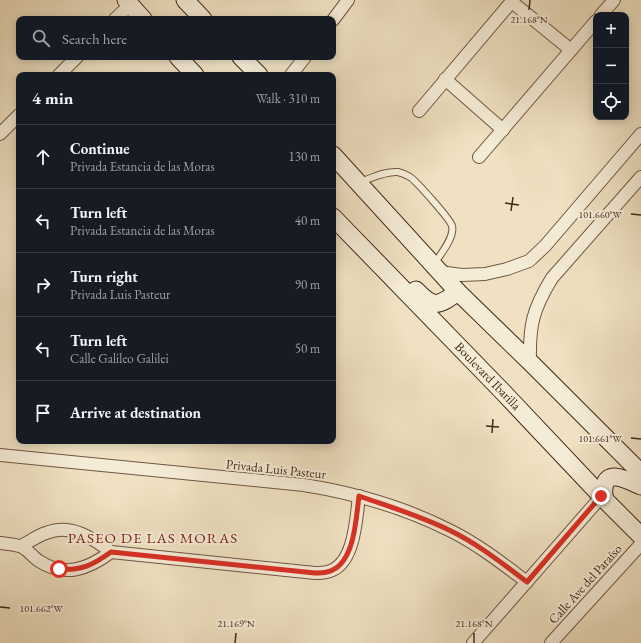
<!DOCTYPE html>
<html lang="en">
<head>
<meta charset="utf-8">
<style>
	body { margin:0; font-family:"EB Garamond",serif; background:#20242c; color:#f1f3f6 }
	.controls { position:absolute; right:12px; top:12px; display:grid; overflow:hidden; border-radius:8px; box-shadow:0 2px 10px #0003 }
	.controls button { width:36px; height:36px; display:grid; place-items:center; padding:0; border:0; border-bottom:1px solid #363941; background:#171b24; color:#f1f3f6; font:20px sans-serif }
	.stop { position:absolute; width:12px; height:12px; margin:-9px; border:3px solid #d93025; border-radius:50%; background:#fff }
	.stop.end { background:#d93025; border-color:#fff; box-shadow:0 1px 4px #0008 }
	.list { margin:0; padding:0; list-style:none }
	h2 { display:flex; justify-content:space-between; align-items:center; height:52px; margin:0; padding:0 16px; font-size:17px }
	h2 small { font-size:13px; font-weight:400; color:#9ea1a6 }
	.list li { display:grid; grid-template-columns:26px 1fr auto; gap:12px; align-items:center; box-sizing:border-box; height:64px; padding:0 16px; border-top:1px solid #363941 }
	.list b { display:block; font-size:15px; white-space:nowrap }
	.list p { margin:0; font-size:13px; white-space:nowrap; color:#9ea1a6 }
	.list em { font-size:13px; font-style:normal; color:#9ea1a6 }
	.icon { flex:none; width:22px; height:22px; fill:none; stroke:currentColor; stroke-width:2; stroke-linecap:round; stroke-linejoin:round }
	.map { position:relative; flex:none; width:641px; height:643px; overflow:hidden }
	.search { position:absolute; background:#171b24; box-shadow:0 2px 10px #0003; left:16px; top:16px; width:320px; height:44px; display:flex; align-items:center; gap:10px; box-sizing:border-box; padding:0 14px; border-radius:8px; color:#9ea1a6; font-size:15px }
	.panel { position:absolute; background:#171b24; box-shadow:0 2px 10px #0003; left:16px; top:72px; width:320px; height:372px; border-radius:8px }
	.map>svg:first-child { display:block }
	.lines { fill:none; stroke-linecap:round; stroke-linejoin:round }
	.service-casing { stroke:#6f5642; stroke-width:8 }
	.minor-casing { stroke:#6f5642; stroke-width:14 }
	.secondary-casing { stroke:#442718; stroke-width:19 }
	.service { stroke:#f5ecd7; stroke-width:6 }
	.minor { stroke:#f5ecd7; stroke-width:12 }
	.secondary { stroke:#f5ecd7; stroke-width:17 }
	.route { stroke:#d93025; stroke-width:5 }
	.ticks { fill:none; stroke:#442718; stroke-width:1.5 }
	.labels { text-anchor:middle; dominant-baseline:central; stroke-width:4; stroke-linejoin:round; paint-order:stroke }
	.street-label { font-size:13px; fill:#442718; stroke:#f5ecd7 }
	.quarter-label { font-size:15px; letter-spacing:1px; fill:#7a1f14; stroke:#f5ecd7 }
	.ticks-label { font-size:10px; text-anchor:middle; fill:#442718; stroke:#f5ecd7; stroke-width:4; stroke-linejoin:round; paint-order:stroke }
</style>
</head>
<body>
<div class="map">
<svg width="641" height="643" viewBox="0 0 641 643">
	<rect width="100%" height="100%" fill="#efe1c2"/>
	<filter id="stains"><feTurbulence type="fractalNoise" baseFrequency=".005" numOctaves="4"/><feColorMatrix values="0 0 0 0 .2 0 0 0 0 .09 0 0 0 0 .02 0 0 0 .5 -.17"/></filter>
	<radialGradient id="worn" r=".72"><stop offset=".6" stop-color="#630" stop-opacity="0"/><stop offset="1" stop-color="#630" stop-opacity=".3"/></radialGradient>
	<g class="lines">
		<defs>
			<path id="service" d="M360,182c12,-4 25,-11 38,-10 4,1 9,3 12,5 6,4 41,43 42,49 3,11 -12,29 -18,38"/>
			<g id="minor">
				<path d="M512,2l59,48"/>
				<path d="M601,15l13,-15"/>
				<path d="M115,19l15,-14"/>
				<path d="M333,20l15,-20"/>
				<path d="M59,75l18,-18"/>
				<path d="M291,75l14,-18"/>
				<path d="M445,79l58,51"/>
				<path d="M419,111l94,-111"/>
				<path d="M0,134l19,-19"/>
				<path d="M479,157l117,-136"/>
				<path d="M439,272l23,3 23,-1 22,-5 22,-8 16,-15 96,-112"/>
				<path d="M530,362c-1,-37 3,-53 22,-84l89,-101"/>
				<path d="M0,455l304,30c50,8 102,23 147,46 28,14 52,33 76,51"/>
				<path d="M0,543c6,1 16,1 22,4 6,3 11,10 17,14 26,17 49,8 72,-9"/>
				<path d="M21,546c8,-4 16,-10 25,-13 24,-10 47,5 65,19l204,21c4,0 8,0 12,-1 28,-6 29,-53 32,-76"/>
				<path d="M473,643l128,-146"/>
				<path d="M551,643l90,-99"/>
			</g>
			<g id="secondary">
				<path d="M126,0l17,19"/>
				<path d="M185,0l18,19"/>
				<path d="M178,57l17,18"/>
				<path d="M241,57l18,18"/>
				<path d="M333,155l125,137 72,70 111,111"/>
				<path d="M333,217l169,174 103,109 36,36"/>
				<path d="M416,290c18,19 22,16 42,2"/>
				<path d="M605,500c-1,-4 -2,-8 -1,-12 2,-21 27,-6 37,-2"/>
			</g>
		</defs>
		<use href="#service" class="service-casing"/>
		<use href="#minor" class="minor-casing"/>
		<use href="#secondary" class="secondary-casing"/>
		<use href="#service" class="service"/>
		<use href="#minor" class="minor"/>
		<use href="#secondary" class="secondary"/>
	</g>
	<g class="lines">
		<path class="route" d="M59,569c22,2 34,-4 52,-17l204,21c4,0 8,0 12,-1 28,-6 29,-54 32,-76 31,11 62,20 92,35 27,13 52,33 76,51l74,-86"/>
	</g>
	<path class="ticks" d="M529,10l1,-10M505,203l14,2M511,211l2,-14M631,214l10,1M486,426l13,1M492,433l1,-14M631,438l10,1M0,607l10,1M235,643l1,-10M474,643v-10"/>
	<g class="labels">
		<g class="street-label">
			<text transform="translate(488 376) rotate(46)">Boulevard Ibarilla</text>
			<text transform="translate(276 469) rotate(6)">Privada Luis Pasteur</text>
			<text transform="translate(585 584) rotate(-48)">Calle Ave del Paraíso</text>
		</g>
		<g class="quarter-label">
			<text x="153" y="537">PASEO DE LAS MORAS</text>
		</g>
	</g>
	<g class="ticks-label">
		<text x="529" y="23">21.168°N</text>
		<text x="600" y="218">101.660°W</text>
		<text x="600" y="442">101.661°W</text>
		<text x="41" y="612">101.662°W</text>
		<text x="236" y="627">21.169°N</text>
		<text x="474" y="627">21.168°N</text>
	</g>
	<rect width="100%" height="100%" filter="url(#stains)"/>
	<rect width="100%" height="100%" fill="url(#worn)"/>
</svg>
<div class="controls">
<button>+</button>
<button>−</button>
<button><svg class="icon" aria-label="locate" viewBox="0 0 24 24"><circle cx="12" cy="12" r="6"/><path d="M12 2v4M12 18v4M2 12h4M18 12h4"/></svg></button>
</div>
<div class="stop" style="left:59px;top:569px"></div>
<div class="stop end" style="left:601px;top:496px"></div>
<div class="search"><svg class="icon" aria-label="search" viewBox="0 0 24 24"><circle cx="10" cy="10" r="6"/><path d="M15 15l6 6"/></svg>Search here</div>
<section class="panel">
<h2>4 min<small>Walk · 310 m</small></h2>
<ul class="list">
<li><svg class="icon" aria-label="ahead" viewBox="0 0 24 24"><path d="M12 20V5M6 11l6-6 6 6"/></svg><div><b>Continue</b><p>Privada Estancia de las Moras</p></div><em>130 m</em></li>
<li><svg class="icon" aria-label="left" viewBox="0 0 24 24"><path d="M17 20v-9H6M10 6l-5 5 5 5"/></svg><div><b>Turn left</b><p>Privada Estancia de las Moras</p></div><em>40 m</em></li>
<li><svg class="icon" aria-label="right" viewBox="0 0 24 24"><path d="M7 20v-9h11M14 6l5 5-5 5"/></svg><div><b>Turn right</b><p>Privada Luis Pasteur</p></div><em>90 m</em></li>
<li><svg class="icon" aria-label="left" viewBox="0 0 24 24"><path d="M17 20v-9H6M10 6l-5 5 5 5"/></svg><div><b>Turn left</b><p>Calle Galileo Galilei</p></div><em>50 m</em></li>
<li><svg class="icon" aria-label="arrive" viewBox="0 0 24 24"><path d="M6 21V4h12l-3 4 3 4H6"/></svg><div><b>Arrive at destination</b></div></li>
</ul>
</section>
</div>
</body>
</html>
